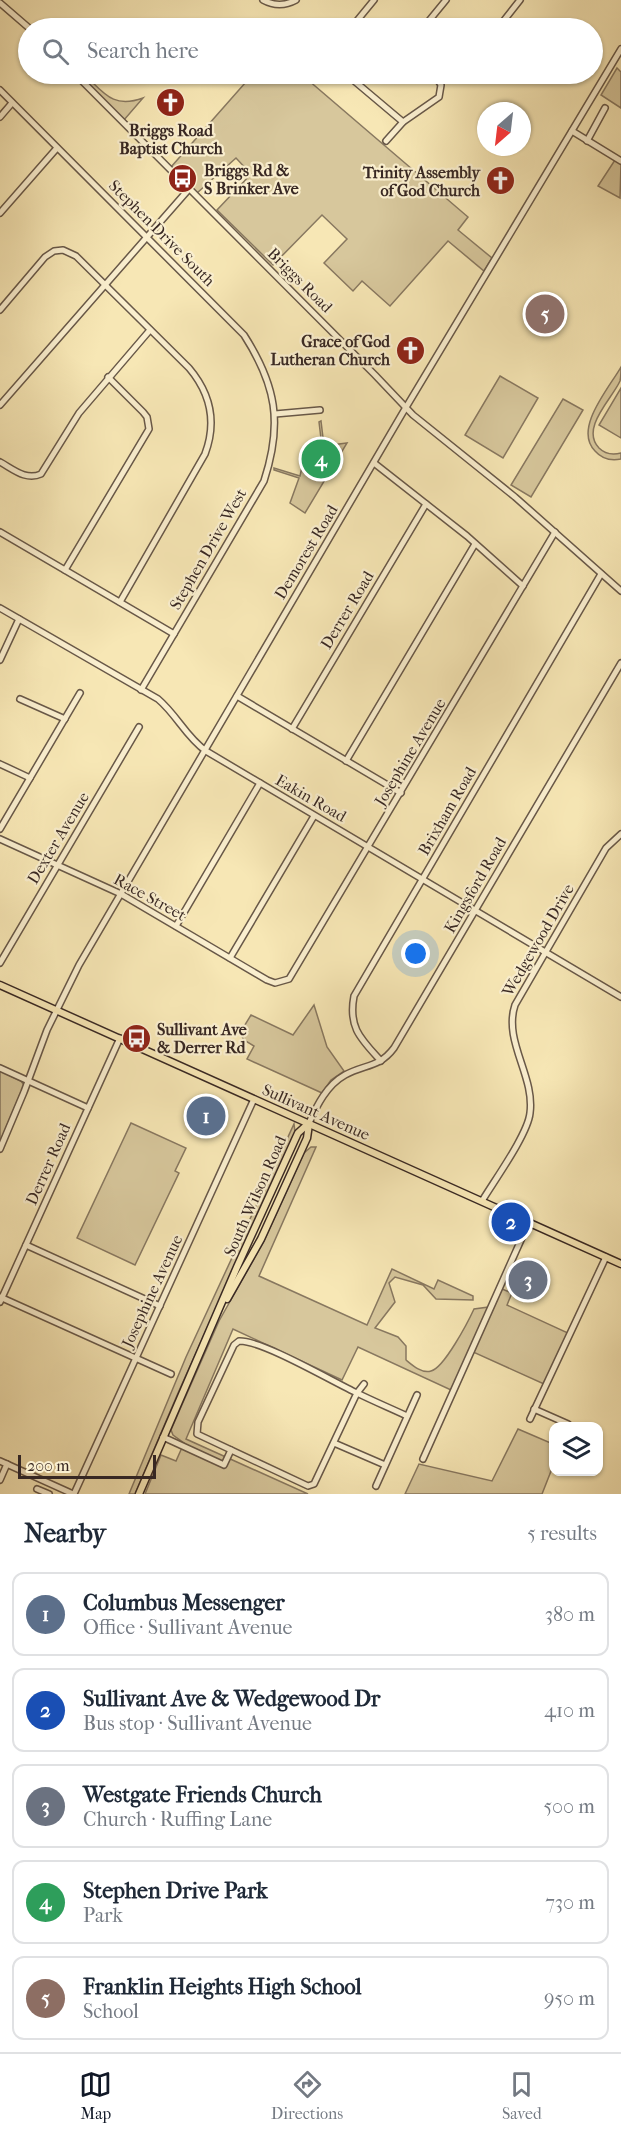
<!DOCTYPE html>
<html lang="en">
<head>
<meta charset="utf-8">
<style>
	body { margin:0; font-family:"IM FELL French Canon",serif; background:#f6f6f7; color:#1f2937 }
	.controls { position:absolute; right:18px; bottom:18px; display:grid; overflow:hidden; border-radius:12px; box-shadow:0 2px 4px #0004 }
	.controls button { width:54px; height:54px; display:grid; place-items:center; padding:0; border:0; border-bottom:2px solid #e0e1e3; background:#fff; color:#1f2937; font:30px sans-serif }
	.compass { position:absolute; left:477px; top:102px; width:54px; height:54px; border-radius:50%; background:#fff; box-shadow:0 2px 4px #0004; rotate:208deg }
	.scale { position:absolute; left:18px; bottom:15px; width:138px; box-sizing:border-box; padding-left:6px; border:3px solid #382823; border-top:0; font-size:16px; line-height:21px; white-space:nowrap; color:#382823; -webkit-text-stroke:4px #faefcf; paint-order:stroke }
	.you { position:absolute; left:416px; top:954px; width:21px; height:21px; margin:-15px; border:4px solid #fff; border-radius:50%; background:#1a73e8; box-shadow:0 0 0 9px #1a73e833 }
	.badge { display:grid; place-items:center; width:39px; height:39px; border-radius:50%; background:#111827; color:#fff; font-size:20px; font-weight:700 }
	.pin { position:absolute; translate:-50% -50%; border:3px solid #fff; box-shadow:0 2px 6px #0006 }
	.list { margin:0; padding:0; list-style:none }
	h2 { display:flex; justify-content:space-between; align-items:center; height:78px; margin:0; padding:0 24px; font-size:26px }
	h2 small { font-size:20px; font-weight:400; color:#747a83 }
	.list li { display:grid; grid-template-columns:39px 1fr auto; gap:18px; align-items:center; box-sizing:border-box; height:84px; margin:0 12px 12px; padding:0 12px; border:2px solid #e0e1e3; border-radius:12px }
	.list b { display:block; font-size:22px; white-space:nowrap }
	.list p { margin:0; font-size:20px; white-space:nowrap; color:#747a83 }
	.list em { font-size:20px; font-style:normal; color:#747a83 }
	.icon { flex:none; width:33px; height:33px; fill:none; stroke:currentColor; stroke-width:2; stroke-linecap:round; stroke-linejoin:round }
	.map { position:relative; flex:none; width:621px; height:1494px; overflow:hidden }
	.search { position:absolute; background:#fff; box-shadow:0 2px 4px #0004; left:18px; right:18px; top:18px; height:66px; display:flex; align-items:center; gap:15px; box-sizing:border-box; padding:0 21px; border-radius:33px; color:#747a83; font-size:22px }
	.sheet { height:558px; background:#fff }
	nav { display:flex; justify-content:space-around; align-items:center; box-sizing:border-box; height:84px; border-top:2px solid #e0e1e3; background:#fff; font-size:16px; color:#747a83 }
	nav a { display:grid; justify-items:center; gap:3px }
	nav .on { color:#111827 }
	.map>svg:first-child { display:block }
	.green { fill:#d7c79c; stroke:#887860; stroke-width:1.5 }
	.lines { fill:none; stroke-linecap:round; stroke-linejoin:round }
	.minor-casing { stroke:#685848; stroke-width:8 }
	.major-casing { stroke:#382823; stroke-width:9 }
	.minor { stroke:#faefcf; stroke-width:5 }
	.major { stroke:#f7e7b5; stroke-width:6 }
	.labels { text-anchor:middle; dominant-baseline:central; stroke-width:4.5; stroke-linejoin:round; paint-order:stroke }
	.poi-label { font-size:16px; font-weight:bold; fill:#382823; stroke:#faefcf; text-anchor:start }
	.street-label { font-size:16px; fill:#382823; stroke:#faefcf }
</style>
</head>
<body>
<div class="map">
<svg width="621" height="1494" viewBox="0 0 621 1494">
	<rect width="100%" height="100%" fill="#f7e7b5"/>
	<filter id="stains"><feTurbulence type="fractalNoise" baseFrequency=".00333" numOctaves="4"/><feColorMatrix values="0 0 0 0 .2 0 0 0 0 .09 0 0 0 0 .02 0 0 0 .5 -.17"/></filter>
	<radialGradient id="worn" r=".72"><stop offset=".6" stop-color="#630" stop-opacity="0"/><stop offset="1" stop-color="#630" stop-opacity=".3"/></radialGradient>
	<g class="green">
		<path d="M617,68l4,4v36l-20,-13z"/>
		<path d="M77,74h7c20,19 29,35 59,24l-19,22z"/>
		<path d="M253,74h48l167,143 -10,13 34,28 -8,13 -36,-30 -58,65 -28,-25 -9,10 -29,-28 23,-24 -25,-24 -49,50 -56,-55 34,-36 -15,-16 -39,35 -26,-26z"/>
		<path d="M615,160l6,3 -1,35 -22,-12z"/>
		<path d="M621,367c0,5 0,10 -1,14 -8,18 -40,47 -21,67 6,6 14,7 22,5v6c-10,2 -19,0 -26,-8 -22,-22 14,-63 26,-84z"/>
		<path d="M500,376l38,22 -35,60 -38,-23z"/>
		<path d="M621,388v50l-22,-13z"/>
		<path d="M563,399l20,11 -52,87 -20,-12z"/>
		<path d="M321,421l3,25 23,-3 -42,70 -15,-10 9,-25 -25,-8v-2l26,8 6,-27 16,-2 -3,-25z"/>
		<path d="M314,1005l13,42 17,24 -13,9 -9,13 -75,-34 7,-13 -10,-6 -4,-7 11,-18 42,20z"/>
		<path d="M0,1071l21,10 3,4 -24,57z"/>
		<path d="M131,1123l55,25 -11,23 4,2 -44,92 -58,-27z"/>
		<path d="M294,1124l1,8 -117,261 -43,101h-6l57,-137z"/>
		<path d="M311,1147h5l-57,129 108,49 25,-56 42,20 4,-9 35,16v4l-37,-1 -13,-14 -28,-8 -6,6 6,19 -20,26 23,9 8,9v14c6,5 16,14 25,11 13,-3 37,-49 43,-62l15,-2 -38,83 -93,-43 -16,33 -109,-51 -47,110 122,55h-163l16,-39 15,6 8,-18 -11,-8 -2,-5 10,-23 38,-86 45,-80 40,-88z"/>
		<path d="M502,1289l10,4 -5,12 61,28 -24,51 -71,-32z"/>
		<path d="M518,1429l35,15v22l-11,28h-137l14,-30 73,17z"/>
	</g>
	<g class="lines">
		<defs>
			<g id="minor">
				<path d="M263,0c11,6 22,6 33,0"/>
				<path d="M0,3l29,25"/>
				<path d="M351,28l23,-28"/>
				<path d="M423,28l23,-28"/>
				<path d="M498,28l22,-28"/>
				<path d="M75,74l300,301 38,40 102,82 106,94"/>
				<path d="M346,74l57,48"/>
				<path d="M0,90l244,245c32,50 39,88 20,146l-123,209"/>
				<path d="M0,117l12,-14"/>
				<path d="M572,131l49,30"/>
				<path d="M386,141l17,-19 36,-25 2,-12 -7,-11"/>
				<path d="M587,141l18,-33"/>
				<path d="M0,213l57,-65"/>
				<path d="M0,310l45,-53 9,-6 9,-1 13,6 113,112c22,26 28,54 16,86l-85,148"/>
				<path d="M0,405l189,-216"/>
				<path d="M275,414l45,-4"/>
				<path d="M0,462c13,7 26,19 41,12l38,-61 71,-83"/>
				<path d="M374,463l93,73 56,50"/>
				<path d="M0,532l174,102"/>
				<path d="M65,570l84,-141 -2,-12 -4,-5 -35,-35"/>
				<path d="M0,608l158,91c19,16 28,38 48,52l415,246"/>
				<path d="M0,660l19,-41"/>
				<path d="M237,696l164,97"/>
				<path d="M20,699l45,20"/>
				<path d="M292,729l134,-225"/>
				<path d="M346,761l129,-217"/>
				<path d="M0,764l30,14"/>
				<path d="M0,829l80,-136"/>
				<path d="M0,839l121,55 146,86 8,3 14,-4 266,-447"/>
				<path d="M176,926l84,-143"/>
				<path d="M230,958l84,-142"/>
				<path d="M0,963l139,-236"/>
				<path d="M381,1061c-20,-22 -33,-33 -27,-65l247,-422"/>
				<path d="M0,1068l88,40"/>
				<path d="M309,1123c8,-18 18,-38 36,-48 20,-11 34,-7 49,-27l227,-385"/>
				<path d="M0,1149l24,-57 23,-62 32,-65 323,-551 219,-365"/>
				<path d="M482,1201c12,-20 46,-67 48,-88 5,-37 -27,-72 -15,-108l91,-157 15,-14"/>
				<path d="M26,1245l134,61"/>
				<path d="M0,1297l171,77"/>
				<path d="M0,1302l120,-264"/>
				<path d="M364,1384l-7,9 -43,91 -6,2 -111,-52 1,-12 36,-77 5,-4c23,-1 94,41 118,52 16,8 33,15 50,23"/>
				<path d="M534,1409l34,15"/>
				<path d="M530,1419l76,-162"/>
				<path d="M163,1437l61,28 7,-15"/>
				<path d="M334,1443l51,22"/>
				<path d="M423,1459l106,-237"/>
				<path d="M0,1461l73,33"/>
				<path d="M0,1480l7,-16"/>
				<path d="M376,1486l41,-91"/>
				<path d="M37,1489l12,5"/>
				<path d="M74,1494l180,-395"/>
			</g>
			<g id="major">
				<path d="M0,985l621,279"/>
				<path d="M227,1299l34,-60 46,-101 2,-14"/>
				<path d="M139,1494l98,-227 61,-134 11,-10"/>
			</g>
		</defs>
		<use href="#minor" class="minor-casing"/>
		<use href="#major" class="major-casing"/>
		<use href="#minor" class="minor"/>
		<use href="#major" class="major"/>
	</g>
	<defs>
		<symbol id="church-disc" viewBox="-11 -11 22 22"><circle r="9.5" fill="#8f2418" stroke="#faefcf"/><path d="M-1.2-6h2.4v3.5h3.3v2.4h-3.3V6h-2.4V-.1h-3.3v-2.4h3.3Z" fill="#fff"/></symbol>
		<symbol id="bus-disc" viewBox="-11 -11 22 22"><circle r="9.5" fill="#8f2418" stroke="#faefcf"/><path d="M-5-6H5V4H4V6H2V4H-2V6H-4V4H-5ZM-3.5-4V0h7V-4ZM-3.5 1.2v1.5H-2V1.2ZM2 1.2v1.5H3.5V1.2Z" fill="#fff"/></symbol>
	</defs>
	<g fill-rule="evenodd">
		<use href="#church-disc" x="154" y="86" width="33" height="33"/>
		<use href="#bus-disc" x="166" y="162" width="33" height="33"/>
		<use href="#church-disc" x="484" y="164" width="33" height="33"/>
		<use href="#church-disc" x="394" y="334" width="33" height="33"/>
		<use href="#bus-disc" x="120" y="1022" width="33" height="33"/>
	</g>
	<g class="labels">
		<g class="poi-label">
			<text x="171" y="130" text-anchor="middle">Briggs Road<tspan x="171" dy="18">Baptist Church</tspan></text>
			<text x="204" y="170">Briggs Rd &amp;<tspan x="204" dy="18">S Brinker Ave</tspan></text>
			<text x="480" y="172" text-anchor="end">Trinity Assembly<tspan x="480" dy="18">of God Church</tspan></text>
			<text x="390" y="341" text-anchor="end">Grace of God<tspan x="390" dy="18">Lutheran Church</tspan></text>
			<text x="157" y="1029">Sullivant Ave<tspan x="157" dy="18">&amp; Derrer Rd</tspan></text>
		</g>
		<g class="street-label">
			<text transform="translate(162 233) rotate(45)">Stephen Drive South</text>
			<text transform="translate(300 280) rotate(45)">Briggs Road</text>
			<text transform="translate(208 549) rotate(-60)">Stephen Drive West</text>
			<text transform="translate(306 552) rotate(-59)">Demorest Road</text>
			<text transform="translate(347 610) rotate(-59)">Derrer Road</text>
			<text transform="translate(410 752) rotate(-59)">Josephine Avenue</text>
			<text transform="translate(311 798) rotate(30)">Eakin Road</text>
			<text transform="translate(447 811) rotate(-60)">Brixham Road</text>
			<text transform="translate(58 838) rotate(-59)">Dexter Avenue</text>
			<text transform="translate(475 885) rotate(-60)">Kingsford Road</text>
			<text transform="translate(150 897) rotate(29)">Race Street</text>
			<text transform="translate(538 940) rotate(-60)">Wedgewood Drive</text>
			<text transform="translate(316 1112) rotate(24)">Sullivant Avenue</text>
			<text transform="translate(48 1164) rotate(-66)">Derrer Road</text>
			<text transform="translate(255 1196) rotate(-66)">South Wilson Road</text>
			<text transform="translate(152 1291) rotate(-65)">Josephine Avenue</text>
		</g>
	</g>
	<rect width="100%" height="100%" filter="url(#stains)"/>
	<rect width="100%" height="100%" fill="url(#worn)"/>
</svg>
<div class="controls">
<button><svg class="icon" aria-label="layers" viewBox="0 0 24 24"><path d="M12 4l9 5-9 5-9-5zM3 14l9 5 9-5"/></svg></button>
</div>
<svg class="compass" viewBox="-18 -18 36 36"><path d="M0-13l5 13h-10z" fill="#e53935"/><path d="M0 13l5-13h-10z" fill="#747a83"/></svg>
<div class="scale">200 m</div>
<div class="you"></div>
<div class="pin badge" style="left:206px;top:1116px;background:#5c6f8a">1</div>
<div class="pin badge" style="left:511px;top:1222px;background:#1a4fb4">2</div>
<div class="pin badge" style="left:528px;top:1280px;background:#6b7280">3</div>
<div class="pin badge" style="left:321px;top:459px;background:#2e9e5b">4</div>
<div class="pin badge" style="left:545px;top:314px;background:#8d6e63">5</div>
<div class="search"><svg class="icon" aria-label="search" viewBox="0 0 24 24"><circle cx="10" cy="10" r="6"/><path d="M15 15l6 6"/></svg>Search here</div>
</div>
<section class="sheet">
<h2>Nearby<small>5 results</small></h2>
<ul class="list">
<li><span class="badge" style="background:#5c6f8a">1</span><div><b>Columbus Messenger</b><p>Office · Sullivant Avenue</p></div><em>380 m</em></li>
<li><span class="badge" style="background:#1a4fb4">2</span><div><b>Sullivant Ave &amp; Wedgewood Dr</b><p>Bus stop · Sullivant Avenue</p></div><em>410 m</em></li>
<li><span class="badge" style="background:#6b7280">3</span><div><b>Westgate Friends Church</b><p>Church · Ruffing Lane</p></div><em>500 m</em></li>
<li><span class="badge" style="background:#2e9e5b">4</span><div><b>Stephen Drive Park</b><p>Park</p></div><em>730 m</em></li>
<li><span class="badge" style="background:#8d6e63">5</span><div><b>Franklin Heights High School</b><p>School</p></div><em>950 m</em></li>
</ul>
</section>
<nav>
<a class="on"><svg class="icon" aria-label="map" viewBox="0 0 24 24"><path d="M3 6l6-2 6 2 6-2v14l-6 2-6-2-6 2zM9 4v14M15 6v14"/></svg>Map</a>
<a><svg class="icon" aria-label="directions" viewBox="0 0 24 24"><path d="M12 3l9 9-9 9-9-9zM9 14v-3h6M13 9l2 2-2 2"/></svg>Directions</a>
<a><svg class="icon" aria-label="saved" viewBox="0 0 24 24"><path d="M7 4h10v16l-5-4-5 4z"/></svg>Saved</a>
</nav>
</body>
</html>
